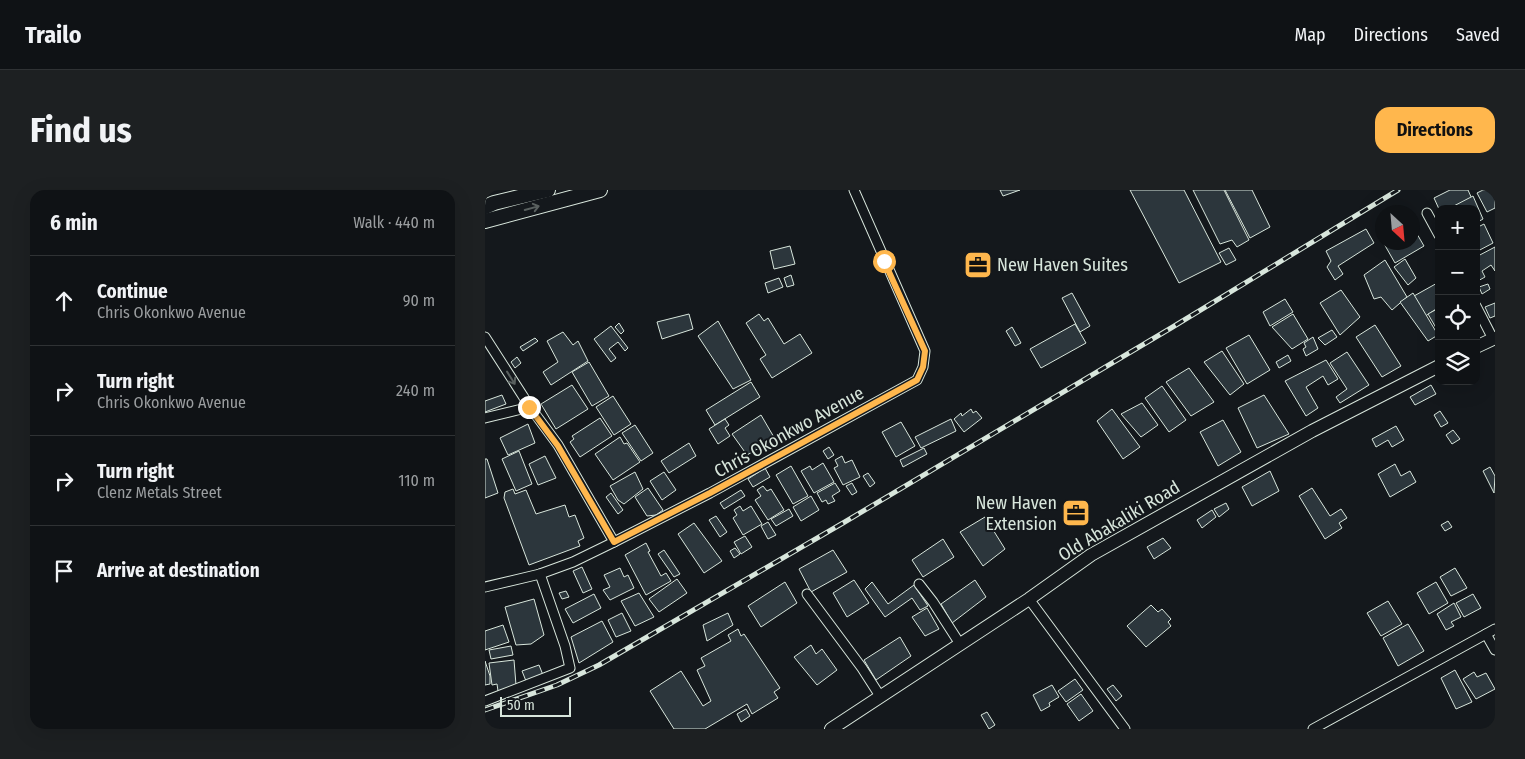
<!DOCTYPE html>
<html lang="en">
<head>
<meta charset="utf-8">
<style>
	body { margin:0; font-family:"Fira Sans Condensed",sans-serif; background:#1d2022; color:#f1f3f6 }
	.controls { position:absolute; right:15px; top:15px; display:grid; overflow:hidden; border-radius:10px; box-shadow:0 5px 20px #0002 }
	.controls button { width:45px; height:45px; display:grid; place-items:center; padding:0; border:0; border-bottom:1px solid #2f3234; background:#0f1215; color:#f1f3f6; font:25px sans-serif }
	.compass { position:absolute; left:890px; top:15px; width:45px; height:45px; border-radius:50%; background:#0f1215; box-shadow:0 5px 20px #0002; rotate:154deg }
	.scale { position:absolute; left:15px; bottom:12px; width:71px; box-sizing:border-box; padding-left:5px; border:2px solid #d8e6dc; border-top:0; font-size:14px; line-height:18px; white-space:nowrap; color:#d8e6dc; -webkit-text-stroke:4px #14181c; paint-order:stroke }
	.stop { position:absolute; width:15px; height:15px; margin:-11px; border:4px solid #ffb74d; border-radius:50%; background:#fff }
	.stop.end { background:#ffb74d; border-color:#fff; box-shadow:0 1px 5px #0008 }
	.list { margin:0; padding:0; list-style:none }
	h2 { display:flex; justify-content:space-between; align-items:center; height:65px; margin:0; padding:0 20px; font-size:21px }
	h2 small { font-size:16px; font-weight:400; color:#9b9ea0 }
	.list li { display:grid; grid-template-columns:32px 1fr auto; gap:15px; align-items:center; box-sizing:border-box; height:90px; padding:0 20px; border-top:1px solid #2f3234 }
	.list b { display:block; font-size:19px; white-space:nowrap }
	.list p { margin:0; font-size:16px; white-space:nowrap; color:#9b9ea0 }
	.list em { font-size:16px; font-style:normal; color:#9b9ea0 }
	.icon { flex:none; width:28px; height:28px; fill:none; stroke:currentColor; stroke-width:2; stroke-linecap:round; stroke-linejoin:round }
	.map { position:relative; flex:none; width:1010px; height:539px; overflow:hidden; border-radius:15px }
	header { display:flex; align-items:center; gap:30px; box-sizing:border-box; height:70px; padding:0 25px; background:#0f1215; border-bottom:1px solid #2f3234 }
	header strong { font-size:24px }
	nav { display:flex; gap:28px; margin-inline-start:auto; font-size:18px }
	.intro { display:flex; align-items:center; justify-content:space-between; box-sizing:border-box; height:120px; padding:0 30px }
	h1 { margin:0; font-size:35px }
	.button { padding:12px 22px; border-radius:15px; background:#ffb74d; color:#111; font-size:18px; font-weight:700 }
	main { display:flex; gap:30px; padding:0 30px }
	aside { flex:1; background:#0f1215; border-radius:15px; box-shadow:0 5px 20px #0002 }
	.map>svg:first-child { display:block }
	.building { fill:#2c363c; stroke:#d8e6dc }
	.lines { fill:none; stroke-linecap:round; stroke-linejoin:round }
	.minor-casing { stroke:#d8e6dc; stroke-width:11 }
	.secondary-casing { stroke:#d8e6dc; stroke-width:14 }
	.trunk-casing { stroke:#d8e6dc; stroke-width:16 }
	.minor { stroke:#14181c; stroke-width:9 }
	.secondary { stroke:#14181c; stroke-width:12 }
	.trunk { stroke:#14181c; stroke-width:14 }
	.rail-casing { stroke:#d8e6dc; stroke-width:5 }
	.rail { stroke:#14181c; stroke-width:3; stroke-dasharray:9; stroke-linecap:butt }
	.oneway { stroke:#59605f }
	.route { stroke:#ffb74d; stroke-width:6 }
	.labels { text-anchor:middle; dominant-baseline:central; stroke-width:4; stroke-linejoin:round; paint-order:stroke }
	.poi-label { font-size:18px; fill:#d8e6dc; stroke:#14181c; text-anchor:start }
	.street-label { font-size:18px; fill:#d8e6dc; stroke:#14181c }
</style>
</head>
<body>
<header>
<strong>Trailo</strong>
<nav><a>Map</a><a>Directions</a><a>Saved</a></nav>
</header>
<div class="intro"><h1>Find us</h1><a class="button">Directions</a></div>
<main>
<aside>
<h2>6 min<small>Walk · 440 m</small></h2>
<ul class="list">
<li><svg class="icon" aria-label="ahead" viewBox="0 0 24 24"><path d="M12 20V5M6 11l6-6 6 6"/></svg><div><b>Continue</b><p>Chris Okonkwo Avenue</p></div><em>90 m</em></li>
<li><svg class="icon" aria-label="right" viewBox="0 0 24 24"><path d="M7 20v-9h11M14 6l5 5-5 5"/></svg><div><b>Turn right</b><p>Chris Okonkwo Avenue</p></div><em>240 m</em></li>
<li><svg class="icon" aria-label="right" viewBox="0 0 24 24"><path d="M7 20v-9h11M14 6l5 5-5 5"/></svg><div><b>Turn right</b><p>Clenz Metals Street</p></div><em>110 m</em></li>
<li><svg class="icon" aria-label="arrive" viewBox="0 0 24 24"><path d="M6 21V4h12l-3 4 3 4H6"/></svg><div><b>Arrive at destination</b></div></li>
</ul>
</aside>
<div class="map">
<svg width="1010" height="539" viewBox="0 0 1010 539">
	<rect width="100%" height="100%" fill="#14181c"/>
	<g class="building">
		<path d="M515,0h20l-17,6z"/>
		<path d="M645,0h54l37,72 -42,21z"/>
		<path d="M708,0h31l25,50 -12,7 -5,-7 -12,4z"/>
		<path d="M740,0h27l18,37 -20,11z"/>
		<path d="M965,0h18l4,9 -19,10h-14l-5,-11z"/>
		<path d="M998,0h11l1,3v15l-8,4 -10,-19z"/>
		<path d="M988,6l10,23 -7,4v-14h-28z"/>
		<path d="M999,34l9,19 -17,9v-24z"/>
		<path d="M928,37l11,19 -29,17 -12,-21h30z"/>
		<path d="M881,39l8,14 -36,23 5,8 -8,6 -8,-13 4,-6 -5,-10z"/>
		<path d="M305,56l5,18 -21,5 -4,-18z"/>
		<path d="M1010,57v24l-4,-6 -9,6 3,6 -9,5v-25z"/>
		<path d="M744,58l7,12 -10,5 -7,-12z"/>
		<path d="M920,69l11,19 -8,7 -14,-18z"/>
		<path d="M900,70l22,37 -15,13 -11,-13 -7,2 -10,-24z"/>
		<path d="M306,85l3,10 -7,2 -3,-9z"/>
		<path d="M294,88l4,9 -15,6 -3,-10z"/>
		<path d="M954,92v25l-15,10 -10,-21z"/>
		<path d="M1003,94l2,5 -8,5 -3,-7z"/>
		<path d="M856,100l19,27 -20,18 -20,-32z"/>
		<path d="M587,103l18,33 -10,6 -18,-34z"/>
		<path d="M928,103l25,42 -10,6 -28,-39z"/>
		<path d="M800,109l8,13 -23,14 -7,-14z"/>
		<path d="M1010,113v13l-5,2 -5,-11z"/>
		<path d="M954,118v25l-11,-19z"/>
		<path d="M204,124l4,15 -31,10 -5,-17z"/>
		<path d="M274,124l5,7 4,-3 16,26 16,-10 12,19 -40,25 -12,-19 6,-4 -20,-32z"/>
		<path d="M808,124l15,25 -16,10 -20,-22z"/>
		<path d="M233,131l33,59 -18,9 -35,-53z"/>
		<path d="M134,133l5,8 -3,3 -6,-7z"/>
		<path d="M590,134l11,19 -45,25 -11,-19z"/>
		<path d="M890,135l26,41 -19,11 -26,-40z"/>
		<path d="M126,136l17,22 -3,3 -7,-9 -9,7 7,9 -5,4 -17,-23z"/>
		<path d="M527,137l9,16 -6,3 -9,-15z"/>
		<path d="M847,140l5,7 -12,8 -7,-7z"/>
		<path d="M78,142l10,13 5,-4 10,20 -37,24 -8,-13 15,-10 -11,-21z"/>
		<path d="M764,145l21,35 -23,14 -21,-36z"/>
		<path d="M828,147l5,12 -12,7 -3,-7 3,-2 -2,-4z"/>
		<path d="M50,148l3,3 -15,10 -3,-4z"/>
		<path d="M737,161l22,33 -14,11 -26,-33z"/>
		<path d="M862,162l22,33 -29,18 -4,-6 11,-8 -17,-26z"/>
		<path d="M803,165l3,6 -12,7 -3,-6z"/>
		<path d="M32,167l4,6 -6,5 -4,-6z"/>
		<path d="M841,170l12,19 -10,6 -5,-9 -17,11 12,21 -12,8 -21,-35z"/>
		<path d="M104,172l20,34 -17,10 -20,-34z"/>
		<path d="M704,178l25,34 -23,14 -25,-34z"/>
		<path d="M266,192l9,15 -45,28 -9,-15z"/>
		<path d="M87,195l16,24 -32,20 -15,-25z"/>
		<path d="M946,195l5,9 -21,11 -5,-8z"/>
		<path d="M677,196l24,34 -17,12 -24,-34z"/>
		<path d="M17,205l4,9 -21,8v-11z"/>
		<path d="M779,205l25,39 -32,14 -19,-40z"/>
		<path d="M128,206l18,28 -17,11 -18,-28z"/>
		<path d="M657,213l16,22 -17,12 -20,-23z"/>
		<path d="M486,219l2,4 3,-2 6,7 -18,14 -10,-13 7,-6 1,3z"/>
		<path d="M627,219l28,38 -17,12 -26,-38z"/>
		<path d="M955,221l8,12 -7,4 -7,-12z"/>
		<path d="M276,225l14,24 -28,16 -15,-21z"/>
		<path d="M115,228l12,18 -32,21 -10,-15 4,-3 -2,-3z"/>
		<path d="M240,229l4,6 -4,3 5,8 -12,8 -9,-15z"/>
		<path d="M466,229l5,12 -35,17 -6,-11z"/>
		<path d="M738,230l18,32 -23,14 -18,-34z"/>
		<path d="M416,232l14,24 -19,11 -14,-25z"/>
		<path d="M43,234l7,19 -27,12 -8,-17z"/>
		<path d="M150,235l18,28 -12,8 -19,-28z"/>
		<path d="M911,236l8,14 -12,7 -4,-7 -12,7 -4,-8z"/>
		<path d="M968,240l7,9 -8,5 -6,-9z"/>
		<path d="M135,247l4,7 3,-1 13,19 -27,18 -18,-26z"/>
		<path d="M204,253l7,13 -27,17 -8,-12z"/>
		<path d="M344,257l5,8 -6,4 -5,-8z"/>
		<path d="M439,258l3,6 -24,13 -3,-7z"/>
		<path d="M34,261l13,33 -16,7 -14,-32z"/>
		<path d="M60,266l11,22 -18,7 -9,-21z"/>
		<path d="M357,266l3,7 7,-3 8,17 -17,8 -9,-17 4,-2 -3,-6z"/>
		<path d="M0,269h2l11,34 -13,5z"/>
		<path d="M338,273l11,19 -20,11 -13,-22 9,-5 2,4z"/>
		<path d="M910,274l6,12 9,-5 6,11 -26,15 -12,-23z"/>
		<path d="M306,276l17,30 -15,8 -17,-29z"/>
		<path d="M1005,277l5,9 -1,17 -11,-22z"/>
		<path d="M280,278l5,9 -17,10 -5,-8z"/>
		<path d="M785,281l9,20 -27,15 -10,-19z"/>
		<path d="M150,282l8,17 -19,15 -6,-4 -8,-14z"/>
		<path d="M179,282l12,18 -14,10 -12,-19z"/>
		<path d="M383,283l7,10 -5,4 -7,-11z"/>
		<path d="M350,293l5,8 -8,5 3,5 -7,3 -2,-4 -4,2 -5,-9z"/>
		<path d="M367,293l5,9 -5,3 -6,-9z"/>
		<path d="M278,296l4,5 4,-2 13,21 -16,10 -13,-20 6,-4 -4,-6z"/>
		<path d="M163,298l15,22 -7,5 -9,1 -12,-19z"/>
		<path d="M827,298l18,28 11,-7 6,9 -8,5 3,5 -17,11 -26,-43z"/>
		<path d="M28,299l2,5 11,-4 10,24 29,-9 4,12 6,-2 9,23 -6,3 2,5 -51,19 -25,-67 1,-6z"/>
		<path d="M256,300l4,6 -21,13 -4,-6z"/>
		<path d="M126,303l12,17 -5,4 -12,-17z"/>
		<path d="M326,306l8,14 -18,11 -8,-14z"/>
		<path d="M741,313l3,6 -10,8 -5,-8z"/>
		<path d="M255,316l3,5 8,-5 11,18 -19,11 -10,-17 4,-3 -3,-5z"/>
		<path d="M304,319l4,7 -17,10 -5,-7z"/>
		<path d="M727,320l4,7 -14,11 -5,-8z"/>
		<path d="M231,326l11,16 -7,5 -11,-17z"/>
		<path d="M500,327l20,32 -22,17 -23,-34z"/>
		<path d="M963,331l4,6 -7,4 -4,-6z"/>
		<path d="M283,332l8,13 -8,4 -7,-13z"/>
		<path d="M209,333l28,38 -18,12 -26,-39z"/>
		<path d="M260,346l7,11 -11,7 -7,-12z"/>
		<path d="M678,348l8,10 -17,11 -7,-12z"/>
		<path d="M458,349l11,18 -31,20 -11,-17z"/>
		<path d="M161,353l4,8 -2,1 13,24 5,-3 5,8 -25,14 -21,-40z"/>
		<path d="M250,358l5,6 -6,4 -4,-7z"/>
		<path d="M179,360l16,24 -6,3 -16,-23z"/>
		<path d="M348,360l14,22 -36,20 -12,-23z"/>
		<path d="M97,377l10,22 -9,4 -10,-22z"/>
		<path d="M135,378l4,9 4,-2 6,13 -24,12 -7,-10 7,-3 -6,-12z"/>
		<path d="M970,378l12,20 -16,8 -11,-19z"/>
		<path d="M192,389l10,14 -28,19 -10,-13z"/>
		<path d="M369,390l15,23 -22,14 -14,-24z"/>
		<path d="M490,390l11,17 -34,26 -11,-19z"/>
		<path d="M300,392l12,21 -36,24 -13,-21z"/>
		<path d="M387,392l16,22 26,-19 14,21 -8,4 -8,-12 -27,19 -20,-28z"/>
		<path d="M951,392l12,21 -19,11 -12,-21z"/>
		<path d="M81,401l3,6 -7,2 -3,-6z"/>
		<path d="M154,403l15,24 -19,9 -14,-25z"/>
		<path d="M109,404l7,14 -28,15 -8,-14z"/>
		<path d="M988,404l8,14 -17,9 -8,-14z"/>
		<path d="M49,409l10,36 -13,9 -15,1 -11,-38z"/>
		<path d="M903,411l14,23 -21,12 -14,-23z"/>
		<path d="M969,413l7,14 -10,5 3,4 -8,4 -9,-16z"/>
		<path d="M666,415l7,7 4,-3 9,10 -3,3 3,4 -25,21 -19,-21z"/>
		<path d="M442,418l12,21 -14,7 -13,-19z"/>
		<path d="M137,423l9,18 -15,6 -8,-17z"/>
		<path d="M243,423l5,12 -26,16 -4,-16z"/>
		<path d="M117,431l11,21 -34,21 -8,-26z"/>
		<path d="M923,434l16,27 -26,15 -15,-28z"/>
		<path d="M18,435l6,17 -24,8v-19z"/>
		<path d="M253,439l3,7 3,-2 36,54 -6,4 4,6 -26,16 -5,-10 -42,25h-31l-24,-38 31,-20 22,35 8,-5 -14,-31 8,-4 -4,-8 30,-17 -3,-6z"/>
		<path d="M415,447l11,19 -35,24 -12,-20z"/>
		<path d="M326,455l5,9 6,-5 15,21 -20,15 -23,-28z"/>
		<path d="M26,456l2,9 -22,4 -2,-9z"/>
		<path d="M29,470l2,25 -18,6 -1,-7 -5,1 -3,-22z"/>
		<path d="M0,471l5,15v8l-5,1z"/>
		<path d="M54,475l4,10 -17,6 -4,-10z"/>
		<path d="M970,480l17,32 -16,7 -15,-31z"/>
		<path d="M989,482l3,5 9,-4 9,16 -19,10 -13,-20z"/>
		<path d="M590,489l8,11 -17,12 -8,-11z"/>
		<path d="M567,495l7,12 -10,6 1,3 -9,5 -8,-16z"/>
		<path d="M628,495l9,11 -6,5 -9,-12z"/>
		<path d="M596,504l12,17 -14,10 -12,-17z"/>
		<path d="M261,519l4,7 -9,6 -4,-8z"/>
		<path d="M502,522l8,13 -6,4 -8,-14z"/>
	</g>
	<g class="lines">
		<defs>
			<g id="minor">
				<path d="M942,23l12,22"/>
				<path d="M991,116l17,33"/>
				<path d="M0,147l45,70 28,38 56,97"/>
				<path d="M0,228l45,-11"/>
				<path d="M434,394l14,18 27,42"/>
				<path d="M0,397l55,-13 33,-12 41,-20 96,-49 207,-113 6,-13 2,-16 -71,-161"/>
				<path d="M322,404l55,74 18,28"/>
				<path d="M544,409l96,130"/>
				<path d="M1001,444l9,16"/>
				<path d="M0,511l85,-33 -5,-22 -25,-72"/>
				<path d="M828,539l182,-100"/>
			</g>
			<g id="secondary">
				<path d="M991,157l19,-9"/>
				<path d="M346,539l198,-130 62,-44 221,-124 127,-65"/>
			</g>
			<g id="trunk">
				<path d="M0,17l9,-4 54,-13"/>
				<path d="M0,31l115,-31"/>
			</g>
		</defs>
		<use href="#minor" class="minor-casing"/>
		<use href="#secondary" class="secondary-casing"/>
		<use href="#trunk" class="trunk-casing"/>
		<use href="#minor" class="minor"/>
		<use href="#secondary" class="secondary"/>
		<use href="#trunk" class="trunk"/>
		<defs>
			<path id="rail" d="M0,520l72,-25 42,-20 244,-142 328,-195 227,-138"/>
		</defs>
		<use href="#rail" class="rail-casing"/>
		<use href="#rail" class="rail"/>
	</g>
	<defs><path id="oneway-shaft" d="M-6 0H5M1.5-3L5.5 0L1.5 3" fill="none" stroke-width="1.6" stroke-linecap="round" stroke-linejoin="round" transform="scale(1.25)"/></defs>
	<g class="oneway">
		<use href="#oneway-shaft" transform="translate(47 18) rotate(-15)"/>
		<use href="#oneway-shaft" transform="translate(26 188) rotate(58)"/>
	</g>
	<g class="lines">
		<path class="route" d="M44,217l29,39 56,96 96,-49 207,-113 6,-13 2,-16 -41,-90"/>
	</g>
	<defs>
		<symbol id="office-square" viewBox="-11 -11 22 22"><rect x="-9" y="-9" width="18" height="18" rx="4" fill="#ffb74d" stroke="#14181c"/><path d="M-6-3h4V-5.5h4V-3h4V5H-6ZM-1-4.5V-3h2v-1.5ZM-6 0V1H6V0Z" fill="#111"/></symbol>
	</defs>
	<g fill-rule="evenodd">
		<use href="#office-square" x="477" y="59" width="32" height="32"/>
		<use href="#office-square" x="575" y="307" width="32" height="32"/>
	</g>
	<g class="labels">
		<g class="poi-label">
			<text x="512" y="75">New Haven Suites</text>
			<text x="572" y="313" text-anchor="end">New Haven<tspan x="572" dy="21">Extension</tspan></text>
		</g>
		<g class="street-label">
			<text transform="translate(304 242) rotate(-29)">Chris Okonkwo Avenue</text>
			<text transform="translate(634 331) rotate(-31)">Old Abakaliki Road</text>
		</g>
	</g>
</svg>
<div class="controls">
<button>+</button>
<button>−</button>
<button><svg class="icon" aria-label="locate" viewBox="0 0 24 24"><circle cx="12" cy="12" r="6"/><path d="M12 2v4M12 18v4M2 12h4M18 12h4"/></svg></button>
<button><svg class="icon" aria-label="layers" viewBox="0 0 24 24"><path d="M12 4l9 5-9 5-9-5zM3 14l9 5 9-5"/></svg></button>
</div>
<svg class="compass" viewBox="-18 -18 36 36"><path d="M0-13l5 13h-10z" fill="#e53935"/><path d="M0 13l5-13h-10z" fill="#9b9ea0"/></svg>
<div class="scale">50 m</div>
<div class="stop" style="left:399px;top:71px"></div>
<div class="stop end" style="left:44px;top:217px"></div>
</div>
</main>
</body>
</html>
